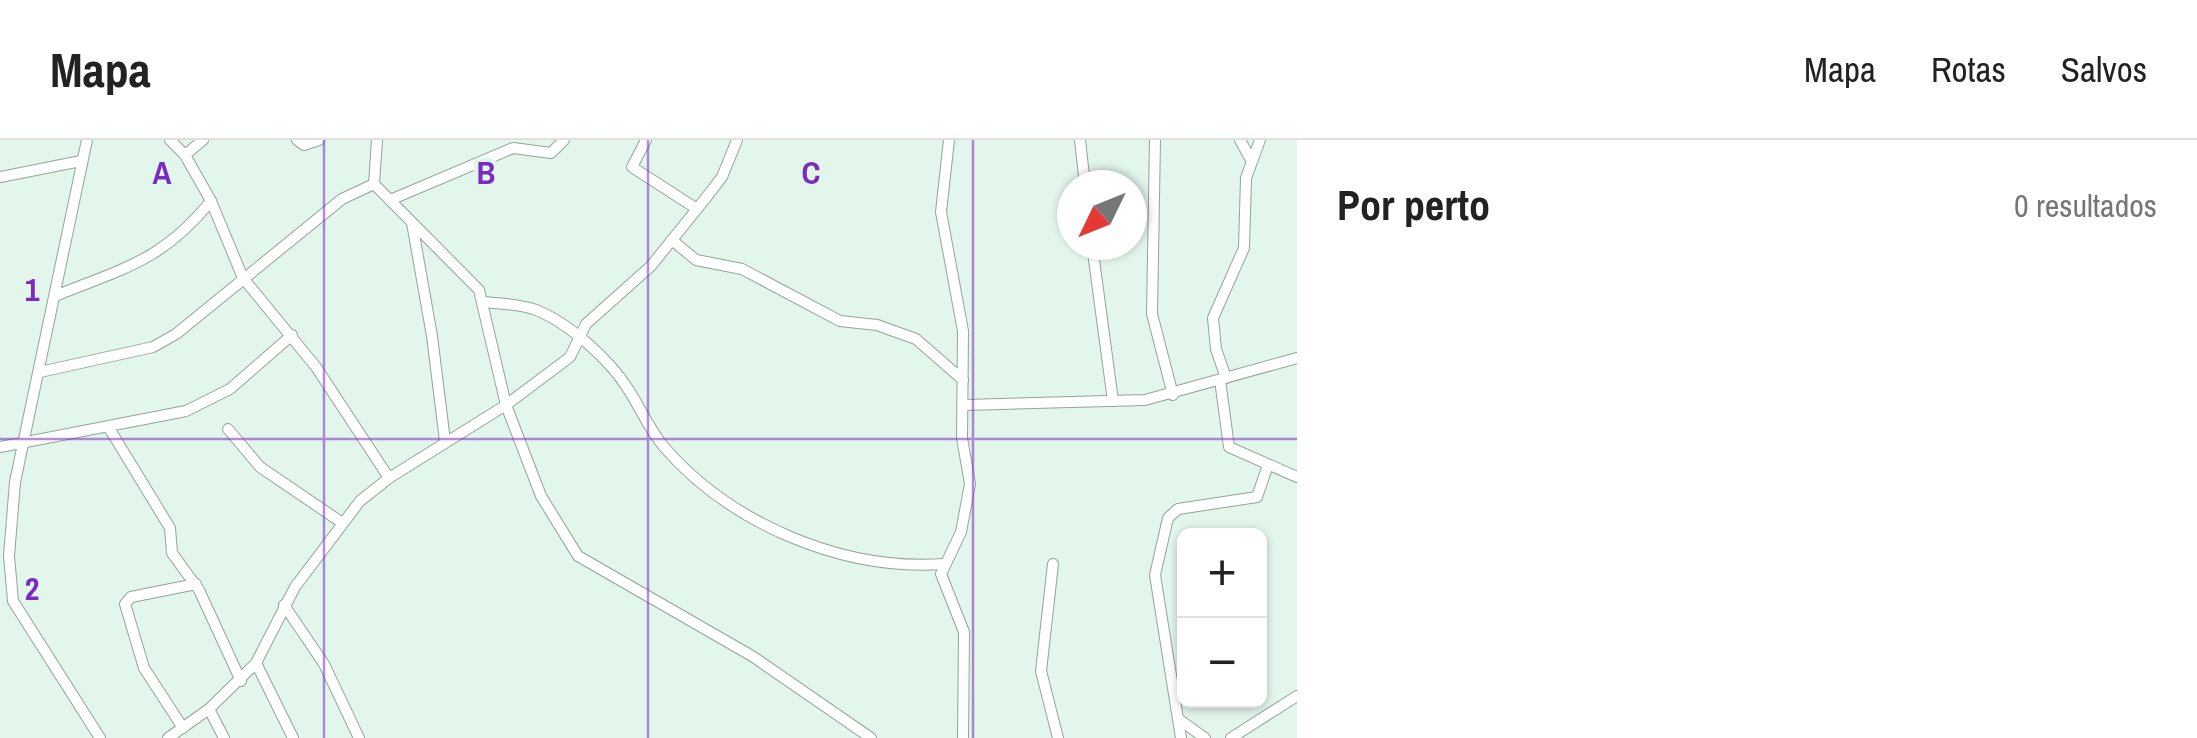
<!DOCTYPE html>
<html lang="pt">
<head>
<meta charset="utf-8">
<style>
	body { margin:0; font-family:"Archivo Narrow",sans-serif; background:#f2f2f2; color:#222 }
	.controls { position:absolute; right:30px; bottom:30px; display:grid; overflow:hidden; border-radius:15px; box-shadow:0 2px 8px #0004 }
	.controls button { width:90px; height:90px; display:grid; place-items:center; padding:0; border:0; border-bottom:2px solid #e0e0e0; background:#fff; color:#222; font:50px sans-serif }
	.compass { position:absolute; left:1057px; top:30px; width:90px; height:90px; border-radius:50%; background:#fff; box-shadow:0 2px 8px #0004; rotate:227deg }
	.list { margin:0; padding:0; list-style:none }
	h2 { display:flex; justify-content:space-between; align-items:center; height:130px; margin:0; padding:0 40px; font-size:42px }
	h2 small { font-size:32px; font-weight:400; color:#767676 }
	.map { position:relative; flex:none; width:1297px; height:598px; overflow:hidden }
	header { display:flex; align-items:center; gap:60px; box-sizing:border-box; height:140px; padding:0 50px; background:#fff; border-bottom:2px solid #e0e0e0 }
	header strong { font-size:48px }
	nav { display:flex; gap:55px; margin-inline-start:auto; font-size:35px }
	main { display:flex }
	aside { flex:1; background:#fff }
	.map>svg:first-child { display:block }
	.lines { fill:none; stroke-linecap:round; stroke-linejoin:round }
	.minor-casing { stroke:#92a39b; stroke-width:12 }
	.minor { stroke:#fff; stroke-width:10 }
	.grid { fill:none; stroke:#7b2cbf; stroke-width:2.5; stroke-opacity:0.55 }
	.grid-label { font-size:32px; text-anchor:middle; font-weight:bold; fill:#7b2cbf; stroke:#e3f6ec; stroke-width:9; stroke-linejoin:round; paint-order:stroke }
</style>
</head>
<body>
<header>
<strong>Mapa</strong>
<nav><a>Mapa</a><a>Rotas</a><a>Salvos</a></nav>
</header>
<main>
<div class="map">
<svg width="1297" height="598" viewBox="0 0 1297 598">
	<rect width="100%" height="100%" fill="#e3f6ec"/>
	<g class="lines">
		<defs>
			<g id="minor">
				<path d="M87,0l-72,342 -6,74 4,45 87,137"/>
				<path d="M170,0l15,15 26,46 32,77 73,89 73,111"/>
				<path d="M297,0l7,5 15,-5"/>
				<path d="M377,0l-3,44 105,106 27,115 35,91 37,60 174,100 119,82"/>
				<path d="M646,0l-14,27 65,42"/>
				<path d="M949,0l-8,72 22,119 -1,107 8,46 -9,48 -20,42 23,58 -1,106"/>
				<path d="M1080,0l5,45"/>
				<path d="M1155,0l-3,174 21,81"/>
				<path d="M1240,0l10,18"/>
				<path d="M185,15l18,-15"/>
				<path d="M0,37l81,-16"/>
				<path d="M390,60l123,-52 38,5 13,-13"/>
				<path d="M412,83l20,113 13,105"/>
				<path d="M672,100l24,20 46,9 98,52 37,4 39,14 47,41"/>
				<path d="M1092,105l21,156"/>
				<path d="M55,156c69,-28 107,-35 156,-95"/>
				<path d="M484,162c17,2 36,2 52,8 33,13 74,50 92,79 13,20 21,40 36,58 67,77 178,124 279,117"/>
				<path d="M40,232l113,-25 23,-13 166,-135 32,-15"/>
				<path d="M1226,238l-10,-29 -3,-31 31,-70 2,-70 14,-38"/>
				<path d="M1220,240l9,67 68,30"/>
				<path d="M965,265l180,-5 152,-42"/>
				<path d="M109,288l61,100 2,25 27,37 42,91"/>
				<path d="M228,289l32,38 81,55"/>
				<path d="M0,307l186,-36 44,-22 62,-54"/>
				<path d="M1053,424l-12,107 17,67"/>
				<path d="M284,465l40,59 35,74"/>
				<path d="M256,523l37,75"/>
				<path d="M209,569l15,29"/>
				<path d="M1180,580l25,18"/>
				<path d="M183,588l-39,-60 -19,-64 6,-7 65,-13"/>
				<path d="M168,598l41,-29 47,-46 39,-76 65,-86 29,-23 117,-73 64,-48 16,-33 65,-58 54,-67 17,-22 15,-37"/>
				<path d="M1181,598l-26,-163 13,-57 10,-9 79,-12 11,-32"/>
				<path d="M1231,598l66,-42"/>
			</g>
		</defs>
		<use href="#minor" class="minor-casing"/>
		<use href="#minor" class="minor"/>
	</g>
	<path class="grid" d="M324,0v598M648,0v598M973,0v598M0,299h1297"/>
	<g class="grid-label">
		<text x="162" y="44">A</text>
		<text x="486" y="44">B</text>
		<text x="811" y="44">C</text>
		<text x="32" y="161">1</text>
		<text x="32" y="460">2</text>
	</g>
</svg>
<div class="controls">
<button>+</button>
<button>−</button>
</div>
<svg class="compass" viewBox="-18 -18 36 36"><path d="M0-13l5 13h-10z" fill="#e53935"/><path d="M0 13l5-13h-10z" fill="#767676"/></svg>
</div>
<aside>
<h2>Por perto<small>0 resultados</small></h2>
<ul class="list">
</ul>
</aside>
</main>
</body>
</html>
